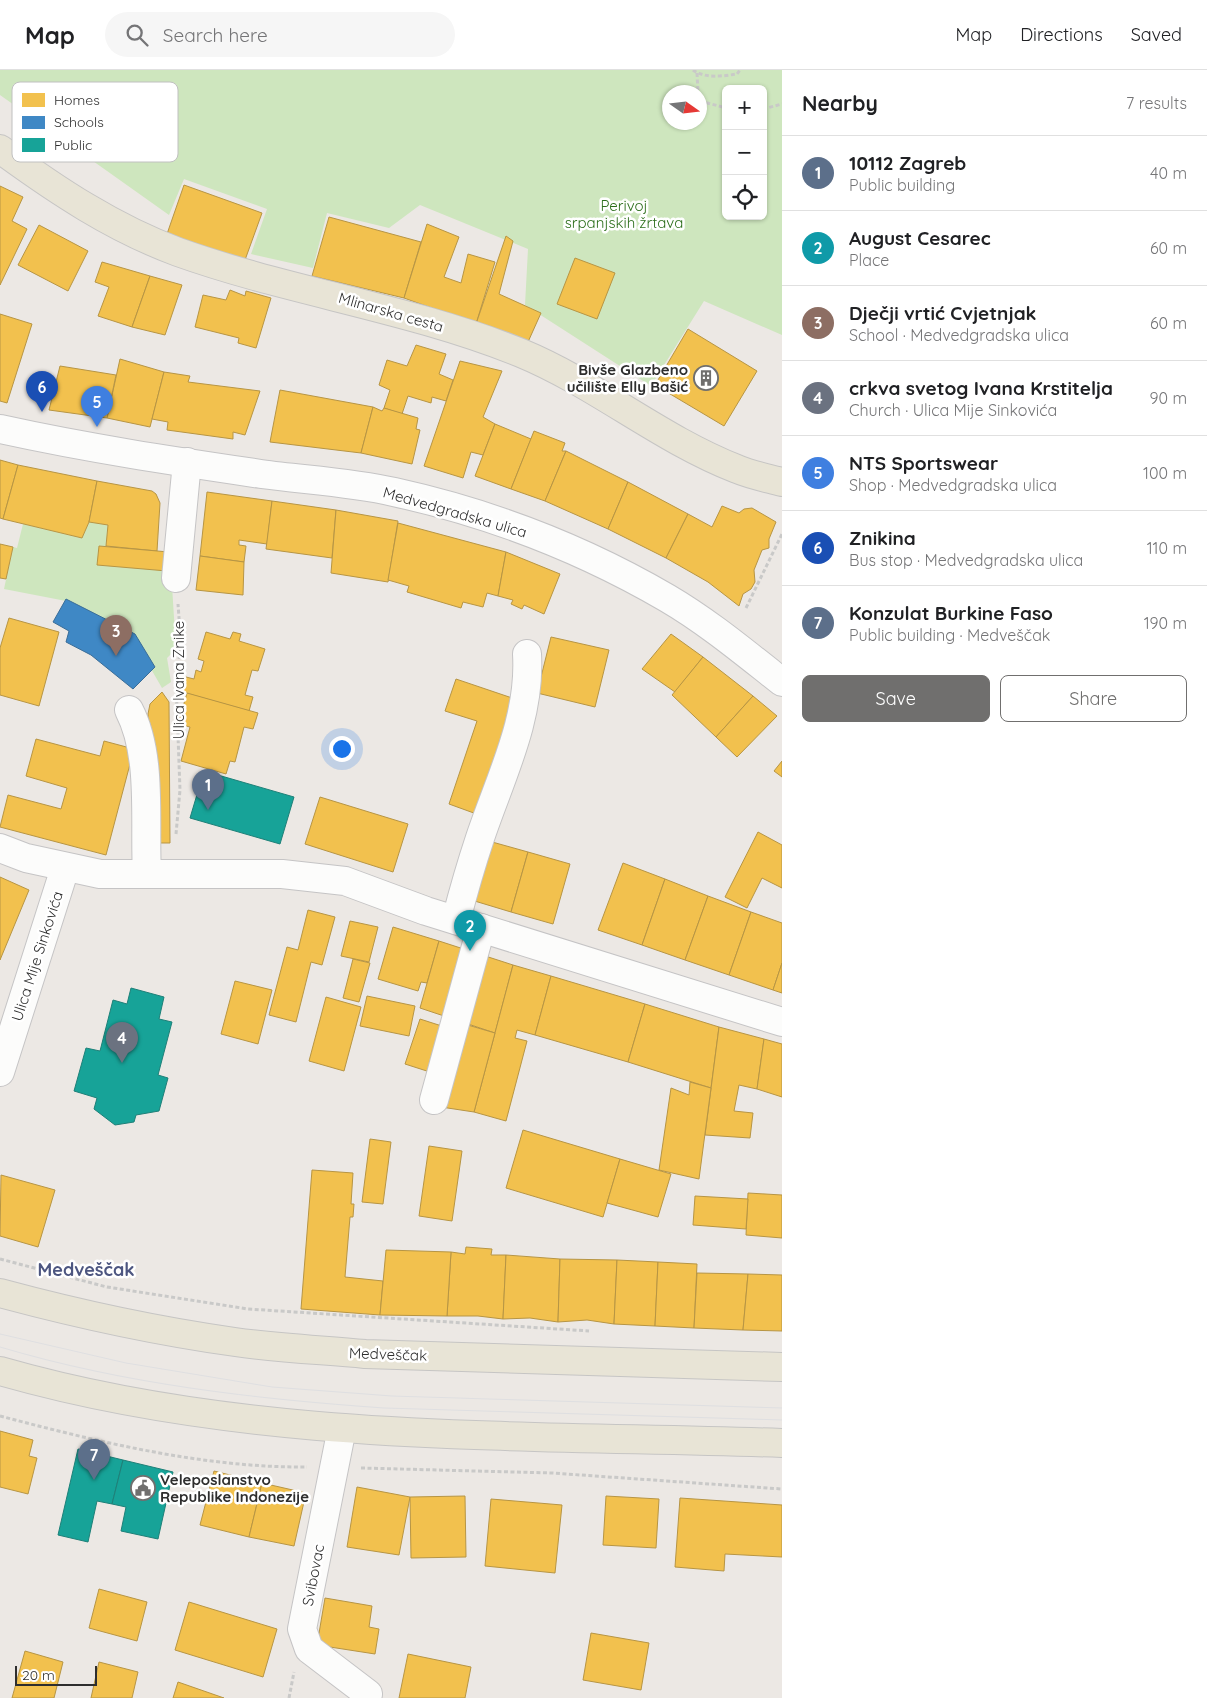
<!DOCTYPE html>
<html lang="en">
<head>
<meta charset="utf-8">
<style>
	body { margin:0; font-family:Quicksand,sans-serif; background:#f6f6f6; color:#202124 }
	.controls { position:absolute; right:15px; top:15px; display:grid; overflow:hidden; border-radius:8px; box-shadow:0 1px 4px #0004 }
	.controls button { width:45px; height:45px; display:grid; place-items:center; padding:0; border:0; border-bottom:1px solid #e0e0e0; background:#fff; color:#202124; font:25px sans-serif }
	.compass { position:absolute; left:662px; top:15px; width:45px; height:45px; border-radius:50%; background:#fff; box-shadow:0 1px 4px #0004; rotate:104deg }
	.scale { position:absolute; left:15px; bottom:12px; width:82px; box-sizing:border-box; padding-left:5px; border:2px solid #2e2e2e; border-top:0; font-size:14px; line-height:18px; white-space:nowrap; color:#2e2e2e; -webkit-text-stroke:4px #fff; paint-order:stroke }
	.you { position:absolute; left:341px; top:678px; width:18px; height:18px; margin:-12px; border:4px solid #fff; border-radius:50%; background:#1a73e8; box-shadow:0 0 0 8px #1a73e833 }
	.badge { display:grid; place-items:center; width:32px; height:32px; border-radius:50%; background:#706f6e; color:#fff; font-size:16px; font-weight:700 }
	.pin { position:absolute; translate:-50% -41px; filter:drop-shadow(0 1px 2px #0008) }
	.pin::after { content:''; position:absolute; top:26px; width:18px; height:15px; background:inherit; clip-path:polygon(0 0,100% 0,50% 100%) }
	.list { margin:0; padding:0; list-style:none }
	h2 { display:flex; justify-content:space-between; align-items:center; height:65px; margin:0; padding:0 20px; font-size:21px }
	h2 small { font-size:16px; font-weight:400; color:#757577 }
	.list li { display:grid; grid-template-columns:32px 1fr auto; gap:15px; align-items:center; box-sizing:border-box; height:75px; padding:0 20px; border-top:1px solid #e0e0e0 }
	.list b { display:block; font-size:19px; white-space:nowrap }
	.list p { margin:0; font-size:16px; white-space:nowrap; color:#757577 }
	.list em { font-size:16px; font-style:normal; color:#757577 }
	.actions { display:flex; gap:10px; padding:15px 20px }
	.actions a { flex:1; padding:11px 0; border:1px solid #706f6e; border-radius:8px; text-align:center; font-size:18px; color:#706f6e }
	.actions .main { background:#706f6e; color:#fff }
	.icon { flex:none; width:28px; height:28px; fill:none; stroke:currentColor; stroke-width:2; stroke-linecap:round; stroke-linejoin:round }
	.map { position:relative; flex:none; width:782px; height:1628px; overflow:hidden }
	header { display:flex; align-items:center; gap:30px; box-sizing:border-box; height:70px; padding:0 25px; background:#fff; border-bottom:1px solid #e0e0e0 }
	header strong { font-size:24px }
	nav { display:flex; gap:28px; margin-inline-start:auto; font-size:18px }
	.search { width:350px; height:45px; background:#f6f6f6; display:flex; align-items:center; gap:12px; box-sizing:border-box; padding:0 18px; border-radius:28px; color:#757577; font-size:19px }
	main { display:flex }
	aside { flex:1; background:#fff }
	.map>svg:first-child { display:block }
	.green { fill:#cee6be; fill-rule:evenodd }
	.homes { fill:#f2c14e; stroke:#b79544 }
	.schools { fill:#3f88c5; stroke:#3a6d98 }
	.public { fill:#17a398; stroke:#1e8078 }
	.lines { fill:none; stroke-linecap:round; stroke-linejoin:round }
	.minor-casing { stroke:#c5c4c5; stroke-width:30 }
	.major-casing { stroke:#c6c5c4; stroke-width:30 }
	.path { stroke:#c9c9c8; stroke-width:3; stroke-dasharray:4 2.5; stroke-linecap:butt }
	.minor { stroke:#fcfcfb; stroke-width:28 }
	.major { stroke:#e8e4d6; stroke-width:28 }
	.tram { stroke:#dfdfe1; stroke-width:1 }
	.labels { text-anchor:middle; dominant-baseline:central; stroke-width:5; stroke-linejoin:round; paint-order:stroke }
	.park-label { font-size:15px; fill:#2c6e1b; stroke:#fff }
	.street-label { font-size:15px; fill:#2e2e2e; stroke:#fff }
	.poi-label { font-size:15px; font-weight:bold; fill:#2e2e2e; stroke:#fff; text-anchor:end }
	.quarter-label { font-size:18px; font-weight:bold; fill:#4d5680; stroke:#fff }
	.key { fill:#fff; stroke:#c0c0c0; stroke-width:1 }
	.key-label { font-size:14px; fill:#2e2e2e }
</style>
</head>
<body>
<header>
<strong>Map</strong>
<div class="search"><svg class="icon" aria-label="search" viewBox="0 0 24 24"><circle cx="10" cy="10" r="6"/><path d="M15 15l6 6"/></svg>Search here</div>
<nav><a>Map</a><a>Directions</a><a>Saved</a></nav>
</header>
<main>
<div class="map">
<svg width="782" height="1628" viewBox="0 0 782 1628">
	<rect width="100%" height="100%" fill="#ece8e4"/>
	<g class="green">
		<path d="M0,0h782v265l-78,-34 -53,85 -126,-81 3,-56 -108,-44 -31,23 -62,-15 -14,55 -62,-14 16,-45 -83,-30 -15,36 -169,-120zM726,19h37v127h-37zM670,22h30v30h-30z"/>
		<path d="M89,452l19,3 -2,21h-7l-1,19 73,5 5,79 -9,9 4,24 -9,6 -30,-52 -66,-35 -62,-12 9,-42 4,1 6,-24 59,14z"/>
	</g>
	<g class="homes">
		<path d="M184,115l78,28 -17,47 -78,-26z"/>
		<path d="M0,116l23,11 -11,24 15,8 -27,56z"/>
		<path d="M329,147l92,25 -17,56 -92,-22z"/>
		<path d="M427,154l32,13 -15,40 17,6 7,-29 27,8 -19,62 -72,-26z"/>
		<path d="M39,155l49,26 -20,40 -50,-26z"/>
		<path d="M506,166l7,5 -14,53 42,19 -13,29 -52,-18z"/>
		<path d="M575,188l40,15 -18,46 -40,-15z"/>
		<path d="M102,192l48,14 -18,51 -34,-11 11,-29 -14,-5z"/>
		<path d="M150,206l32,9 -17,50 -33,-8z"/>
		<path d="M230,220l15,6 1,-5 25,7 -15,50 -18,-5 1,-5 -44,-11 8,-32 23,5z"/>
		<path d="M0,244l32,10 -25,79 -7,-2z"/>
		<path d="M688,259l69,42 -33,55 -69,-41z"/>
		<path d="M416,275l30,9 -7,20 14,6 -7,21 -14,-4 -1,6 -23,-7 -6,18 -18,-6 6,-18 -11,-5 8,-25 20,6z"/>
		<path d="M120,289l44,13 -14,55 -43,-9z"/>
		<path d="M460,291l42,10 -19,46 12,7 -12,31 -12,-3 -8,26 -39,-12z"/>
		<path d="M60,296l56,9 -9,43 -58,-8z"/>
		<path d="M164,302l26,4 -2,6 72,9 -15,44 -12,-3v7l-66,-9 1,-8 -16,-3z"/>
		<path d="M280,320l93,17 -12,46 -91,-11z"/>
		<path d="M373,337l9,4 2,-3 34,10 -2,11 4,1 -8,34 -51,-11z"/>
		<path d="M495,354l36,15 -20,50 -36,-13z"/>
		<path d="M534,361l31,12 -3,8h4l-21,50 -34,-12z"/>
		<path d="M566,381l62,31 -20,47 -63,-28z"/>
		<path d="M0,390l18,5 -15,54 -3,-1z"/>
		<path d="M18,395l79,16 -8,41 -7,16 -79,-19z"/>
		<path d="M97,411l55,10 4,3 4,9 -3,48 -51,-5 2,-21 -19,-3z"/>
		<path d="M628,412l60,32 -22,44 -58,-29z"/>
		<path d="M207,422l65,9 -5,43 -28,-4v5l7,1 -2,16 -44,-6z"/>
		<path d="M272,431l64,9 -4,48 -66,-9z"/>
		<path d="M722,436l17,7 5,-4 8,-1 24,14 -7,17v9l-7,2 -8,20 1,12 -4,7 -8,5 -4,12 -31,-24 -42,-24 22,-44 24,13z"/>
		<path d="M336,440l62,11 -10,61 -57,-9z"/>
		<path d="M398,453l108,29 -8,44 -11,-3 -4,14 -20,-5 -2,6 -54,-16 2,-6 -21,-6z"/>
		<path d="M0,474l13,3 -7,32 -6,-1z"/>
		<path d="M99,476l70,6 -2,19 -70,-6z"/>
		<path d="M506,482l54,22 -16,40 -20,-9 -2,4 -11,-5 2,-4 -15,-4z"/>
		<path d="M200,486l44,6 -1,33 -47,-5z"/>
		<path d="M9,548l50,14 -20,74 -39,-11v-47z"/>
		<path d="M206,562l24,7 3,-7 8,2 -2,7 26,8 -7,22 -6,-1 -7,25 8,2 -4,14 -67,-19 4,-15 8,2 2,-9 5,2 3,-11 -6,-2z"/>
		<path d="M671,564l32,23 -28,35 -33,-23z"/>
		<path d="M551,567l58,13 -14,57 -58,-14z"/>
		<path d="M703,587l50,39 -37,41 -44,-42z"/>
		<path d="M456,609l65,22 -39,115 -33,-12 28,-83 -32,-10z"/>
		<path d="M162,622l7,10 1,141h-18l-4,-129 2,-10z"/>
		<path d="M187,623l71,20 -5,16 -9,-2 -9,35 -5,-1 -4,13 -45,-13 9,-34 -12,-3z"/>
		<path d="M753,626l24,20 -40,41 -21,-20z"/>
		<path d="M36,669l64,17 4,-15 30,8 -28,106 -106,-28 8,-32 53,14 6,-21 -41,-12z"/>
		<path d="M782,691v16l-8,-6z"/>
		<path d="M320,727l88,27 -15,48 -88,-28z"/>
		<path d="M758,762l24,13v43l-20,-10 -15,30 -22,-11z"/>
		<path d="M485,770l43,12 -17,60 -43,-13z"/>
		<path d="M528,782l42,12 -17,60 -42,-12z"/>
		<path d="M623,793l42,16 -23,66 -44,-15z"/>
		<path d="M0,807l29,13 -29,70z"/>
		<path d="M665,809l43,17 -23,64 -43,-15z"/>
		<path d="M708,826l43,16 -22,63 -44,-15z"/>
		<path d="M308,840l27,7 -13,48 -11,-3 -15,60 -27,-7 18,-68 11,3z"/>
		<path d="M751,842l31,11v40l-9,27 -44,-15z"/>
		<path d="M350,851l28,6 -9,35 -28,-6z"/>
		<path d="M393,857l46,14 -12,42 -6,-1 -3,9 -40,-12z"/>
		<path d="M439,871l74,24 -18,68 -75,-25z"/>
		<path d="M353,889l17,4 -11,39 -16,-4z"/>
		<path d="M782,893v30l-9,-3z"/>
		<path d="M513,895l38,11 -16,59 -18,-5 -2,8 12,3 -21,80 -32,-9z"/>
		<path d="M551,906l94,28 -17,58 -93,-27z"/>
		<path d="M235,911l37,9 -14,54 -37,-10z"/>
		<path d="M367,926l48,10 -6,30 -49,-10z"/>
		<path d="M326,927l35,10 -17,64 -35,-10z"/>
		<path d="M645,934l74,23 -8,61 -83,-26z"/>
		<path d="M420,949l28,9 -15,45 -28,-9z"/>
		<path d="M461,953l34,10 -21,79 -33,-5z"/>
		<path d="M719,957l45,12 -7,50 -18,-4 -5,26 19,2 -3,25 -45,-3z"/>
		<path d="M764,969l18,5v53l-25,-8z"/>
		<path d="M690,1012l21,6 -12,91 -40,-9 12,-82 18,7z"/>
		<path d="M523,1060l97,29 -17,58 -97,-29z"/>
		<path d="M370,1069l21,3 -8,62 -21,-2z"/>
		<path d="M429,1076l33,5 -10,70 -33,-5z"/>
		<path d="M620,1089l51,15 -13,43 -51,-14z"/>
		<path d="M312,1100l41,3 -2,31h3l-1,13h-3l-5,60 38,4 -3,34 -79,-6z"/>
		<path d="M1,1105l54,15 -17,57 -38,-11z"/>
		<path d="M748,1123l34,2v43l-36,-3z"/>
		<path d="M695,1126l53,3 -2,30 -53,-4z"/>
		<path d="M466,1177l26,2 -1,6h15l-3,64 -25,-3h-31l4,-64 14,2z"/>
		<path d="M386,1180l65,2 -4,64 -67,-1z"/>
		<path d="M506,1185l54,4 -2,63 -28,-4 -27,1z"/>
		<path d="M560,1189l57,1 -3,64 -27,-4 -29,2z"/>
		<path d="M617,1190l41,2 -3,64 -41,-2z"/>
		<path d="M658,1192l39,2 -3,64 -39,-2z"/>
		<path d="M697,1203l51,1 -5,56 -49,-2z"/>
		<path d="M748,1204l34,1v56l-39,-1z"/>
		<path d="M0,1361l33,9 -4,16 8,2 -9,36 -28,-7z"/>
		<path d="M214,1401l48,12 -13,54 -49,-12z"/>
		<path d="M262,1413l44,10 -12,53 -45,-9z"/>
		<path d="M357,1417l53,10 -11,58 -52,-8z"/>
		<path d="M465,1426l1,61 -55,1 -1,-61z"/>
		<path d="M606,1426l53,3 -3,49 -53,-3z"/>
		<path d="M680,1428l102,7v52l-57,-3 -1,17 -49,-4z"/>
		<path d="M491,1429l71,6 -7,68 -70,-7z"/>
		<path d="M99,1519l48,13 -10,39 -48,-13z"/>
		<path d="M325,1528l47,8 -3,21 10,2 -4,25 -58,-9z"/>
		<path d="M189,1532l88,27 -14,48 -88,-27z"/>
		<path d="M591,1563l58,10 -8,47 -58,-10z"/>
		<path d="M25,1581l38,11 -9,36h-42z"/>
		<path d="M408,1584l63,13 -6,31h-66z"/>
		<path d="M99,1592l39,10 -6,26h-41z"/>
		<path d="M178,1612l46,16h-51z"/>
	</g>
	<path class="schools" d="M66,529l69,35 20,33 -22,22 -42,-34 -25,-13 3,-11 -16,-9z"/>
	<g class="public">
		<path d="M204,701l90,26 -14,47 -90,-26z"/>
		<path d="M131,918l33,9 -5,22 13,3 -14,53 10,3 -9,33 -23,4 -2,7 -19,3 -21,-16 3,-11 -23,-7 12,-43 14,3 13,-51 14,4z"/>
		<path d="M78,1379l45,11 -11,44 -15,-3 -9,41 -30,-7z"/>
		<path d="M123,1390l50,12 -15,67 -37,-8 5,-24 -14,-3z"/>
	</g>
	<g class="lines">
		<defs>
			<g id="minor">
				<path d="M0,359c86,19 173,32 261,45 44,6 89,8 133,18 95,21 189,57 273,106 41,24 78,55 115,84"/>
				<path d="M176,508l11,-116"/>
				<path d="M129,640c24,46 15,113 18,164"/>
				<path d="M0,778l26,10 74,16h182l63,7 81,30 356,111"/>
				<path d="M456,850c7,-27 15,-55 24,-82 20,-60 51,-119 47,-184"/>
				<path d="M0,1002l65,-204"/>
				<path d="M434,1030l47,-172"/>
				<path d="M342,1358l-40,201 7,20 59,45"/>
			</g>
			<g id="major">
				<path d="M0,79c56,41 113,79 178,103 112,40 232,56 343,101 75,31 139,86 216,116 14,6 30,9 45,13"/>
				<path d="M0,1223c78,21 156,38 235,49 43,6 87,8 130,12l417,13"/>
				<path d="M0,1301c254,73 521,63 782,72"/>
			</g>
		</defs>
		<use href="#minor" class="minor-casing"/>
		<use href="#major" class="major-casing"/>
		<g class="path">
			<path d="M693,0c12,9 30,6 44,4l3,-4"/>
			<path d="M697,3l1,19"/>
			<path d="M700,31l26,7"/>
			<path d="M763,39l19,-5"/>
			<path d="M746,538l36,-74"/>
			<path d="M176,764l4,-44 -4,-109 5,-36 -3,-41"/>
			<path d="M0,1189l107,28 141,22 341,22"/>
			<path d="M0,1346c99,26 204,52 307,51"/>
			<path d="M361,1398l191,5 230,16"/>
			<path d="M289,1628l5,-26"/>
		</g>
		<use href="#minor" class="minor"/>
		<use href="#major" class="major"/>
		<g class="tram">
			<path d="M0,1264l126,29 146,24 120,9 390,12"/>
			<path d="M0,1277c124,37 255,52 384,61l398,12"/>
		</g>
	</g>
	<defs>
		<symbol id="building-ring" viewBox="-11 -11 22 22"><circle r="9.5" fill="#fff" stroke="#706f6e" stroke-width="1.5"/><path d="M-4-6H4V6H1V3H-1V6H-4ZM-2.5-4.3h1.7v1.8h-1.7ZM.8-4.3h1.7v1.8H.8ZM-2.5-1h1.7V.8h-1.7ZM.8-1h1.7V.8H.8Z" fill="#706f6e"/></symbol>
		<symbol id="civic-ring" viewBox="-11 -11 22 22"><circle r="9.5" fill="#fff" stroke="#706f6e" stroke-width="1.5"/><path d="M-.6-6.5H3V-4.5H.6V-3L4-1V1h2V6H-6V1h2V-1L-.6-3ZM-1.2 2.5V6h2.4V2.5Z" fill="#706f6e"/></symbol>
	</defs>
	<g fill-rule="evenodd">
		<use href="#building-ring" x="692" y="294" width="28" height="28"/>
		<use href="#civic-ring" x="129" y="1404" width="28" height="28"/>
	</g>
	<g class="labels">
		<g class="park-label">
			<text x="624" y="135">Perivoj<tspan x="624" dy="17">srpanjskih žrtava</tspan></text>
		</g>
		<g class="street-label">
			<text transform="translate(391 242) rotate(16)">Mlinarska cesta</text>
			<text transform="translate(455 442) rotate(16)">Medvedgradska ulica</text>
			<text transform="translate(178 610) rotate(-90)">Ulica Ivana Znike</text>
			<text transform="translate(37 886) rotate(-72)">Ulica Mije Sinkovića</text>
			<text transform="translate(388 1284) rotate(2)">Medveščak</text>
			<text transform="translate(313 1505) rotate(-79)">Svibovac</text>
		</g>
		<g class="poi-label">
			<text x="688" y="299">Bivše Glazbeno<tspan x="688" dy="17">učilište Elly Bašić</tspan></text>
			<text x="160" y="1409" text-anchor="start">Veleposlanstvo<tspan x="160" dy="17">Republike Indonezije</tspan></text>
		</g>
		<g class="quarter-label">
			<text x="86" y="1199">Medveščak</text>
		</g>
	</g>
	<rect x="12" y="12" width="166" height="80" rx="8" class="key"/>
	<rect x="22" y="23" width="23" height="14" fill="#f2c14e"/>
	<rect x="22" y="46" width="23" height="13" fill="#3f88c5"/>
	<rect x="22" y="68" width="23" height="14" fill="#17a398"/>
	<g class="key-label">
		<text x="54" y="35">Homes</text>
		<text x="54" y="57">Schools</text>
		<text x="54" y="80">Public</text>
	</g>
</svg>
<div class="controls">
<button>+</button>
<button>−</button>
<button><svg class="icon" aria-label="locate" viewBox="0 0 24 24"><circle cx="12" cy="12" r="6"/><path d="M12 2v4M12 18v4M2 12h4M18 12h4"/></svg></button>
</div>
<svg class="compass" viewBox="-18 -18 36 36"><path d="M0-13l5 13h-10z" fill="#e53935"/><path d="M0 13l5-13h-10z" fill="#757577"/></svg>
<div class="scale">20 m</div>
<div class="you"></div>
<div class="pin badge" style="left:208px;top:740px;background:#5c6f8a">1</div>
<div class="pin badge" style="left:470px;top:881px;background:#0f9aa8">2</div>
<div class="pin badge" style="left:116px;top:586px;background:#8d6e63">3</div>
<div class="pin badge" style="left:122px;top:993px;background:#6b7280">4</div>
<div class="pin badge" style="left:97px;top:357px;background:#3f7fe0">5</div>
<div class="pin badge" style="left:42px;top:342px;background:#1a4fb4">6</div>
<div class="pin badge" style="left:94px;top:1410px;background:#5c6f8a">7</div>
</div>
<aside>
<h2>Nearby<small>7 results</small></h2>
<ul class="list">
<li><span class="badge" style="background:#5c6f8a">1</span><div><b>10112 Zagreb</b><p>Public building</p></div><em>40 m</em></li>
<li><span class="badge" style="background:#0f9aa8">2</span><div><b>August Cesarec</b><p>Place</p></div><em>60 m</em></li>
<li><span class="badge" style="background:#8d6e63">3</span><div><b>Dječji vrtić Cvjetnjak</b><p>School · Medvedgradska ulica</p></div><em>60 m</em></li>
<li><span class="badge" style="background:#6b7280">4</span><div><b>crkva svetog Ivana Krstitelja</b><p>Church · Ulica Mije Sinkovića</p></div><em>90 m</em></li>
<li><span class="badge" style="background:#3f7fe0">5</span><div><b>NTS Sportswear</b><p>Shop · Medvedgradska ulica</p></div><em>100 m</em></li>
<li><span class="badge" style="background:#1a4fb4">6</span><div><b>Znikina</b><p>Bus stop · Medvedgradska ulica</p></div><em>110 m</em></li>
<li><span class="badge" style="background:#5c6f8a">7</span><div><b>Konzulat Burkine Faso</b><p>Public building · Medveščak</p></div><em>190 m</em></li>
</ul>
<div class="actions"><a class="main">Save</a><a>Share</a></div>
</aside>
</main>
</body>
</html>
